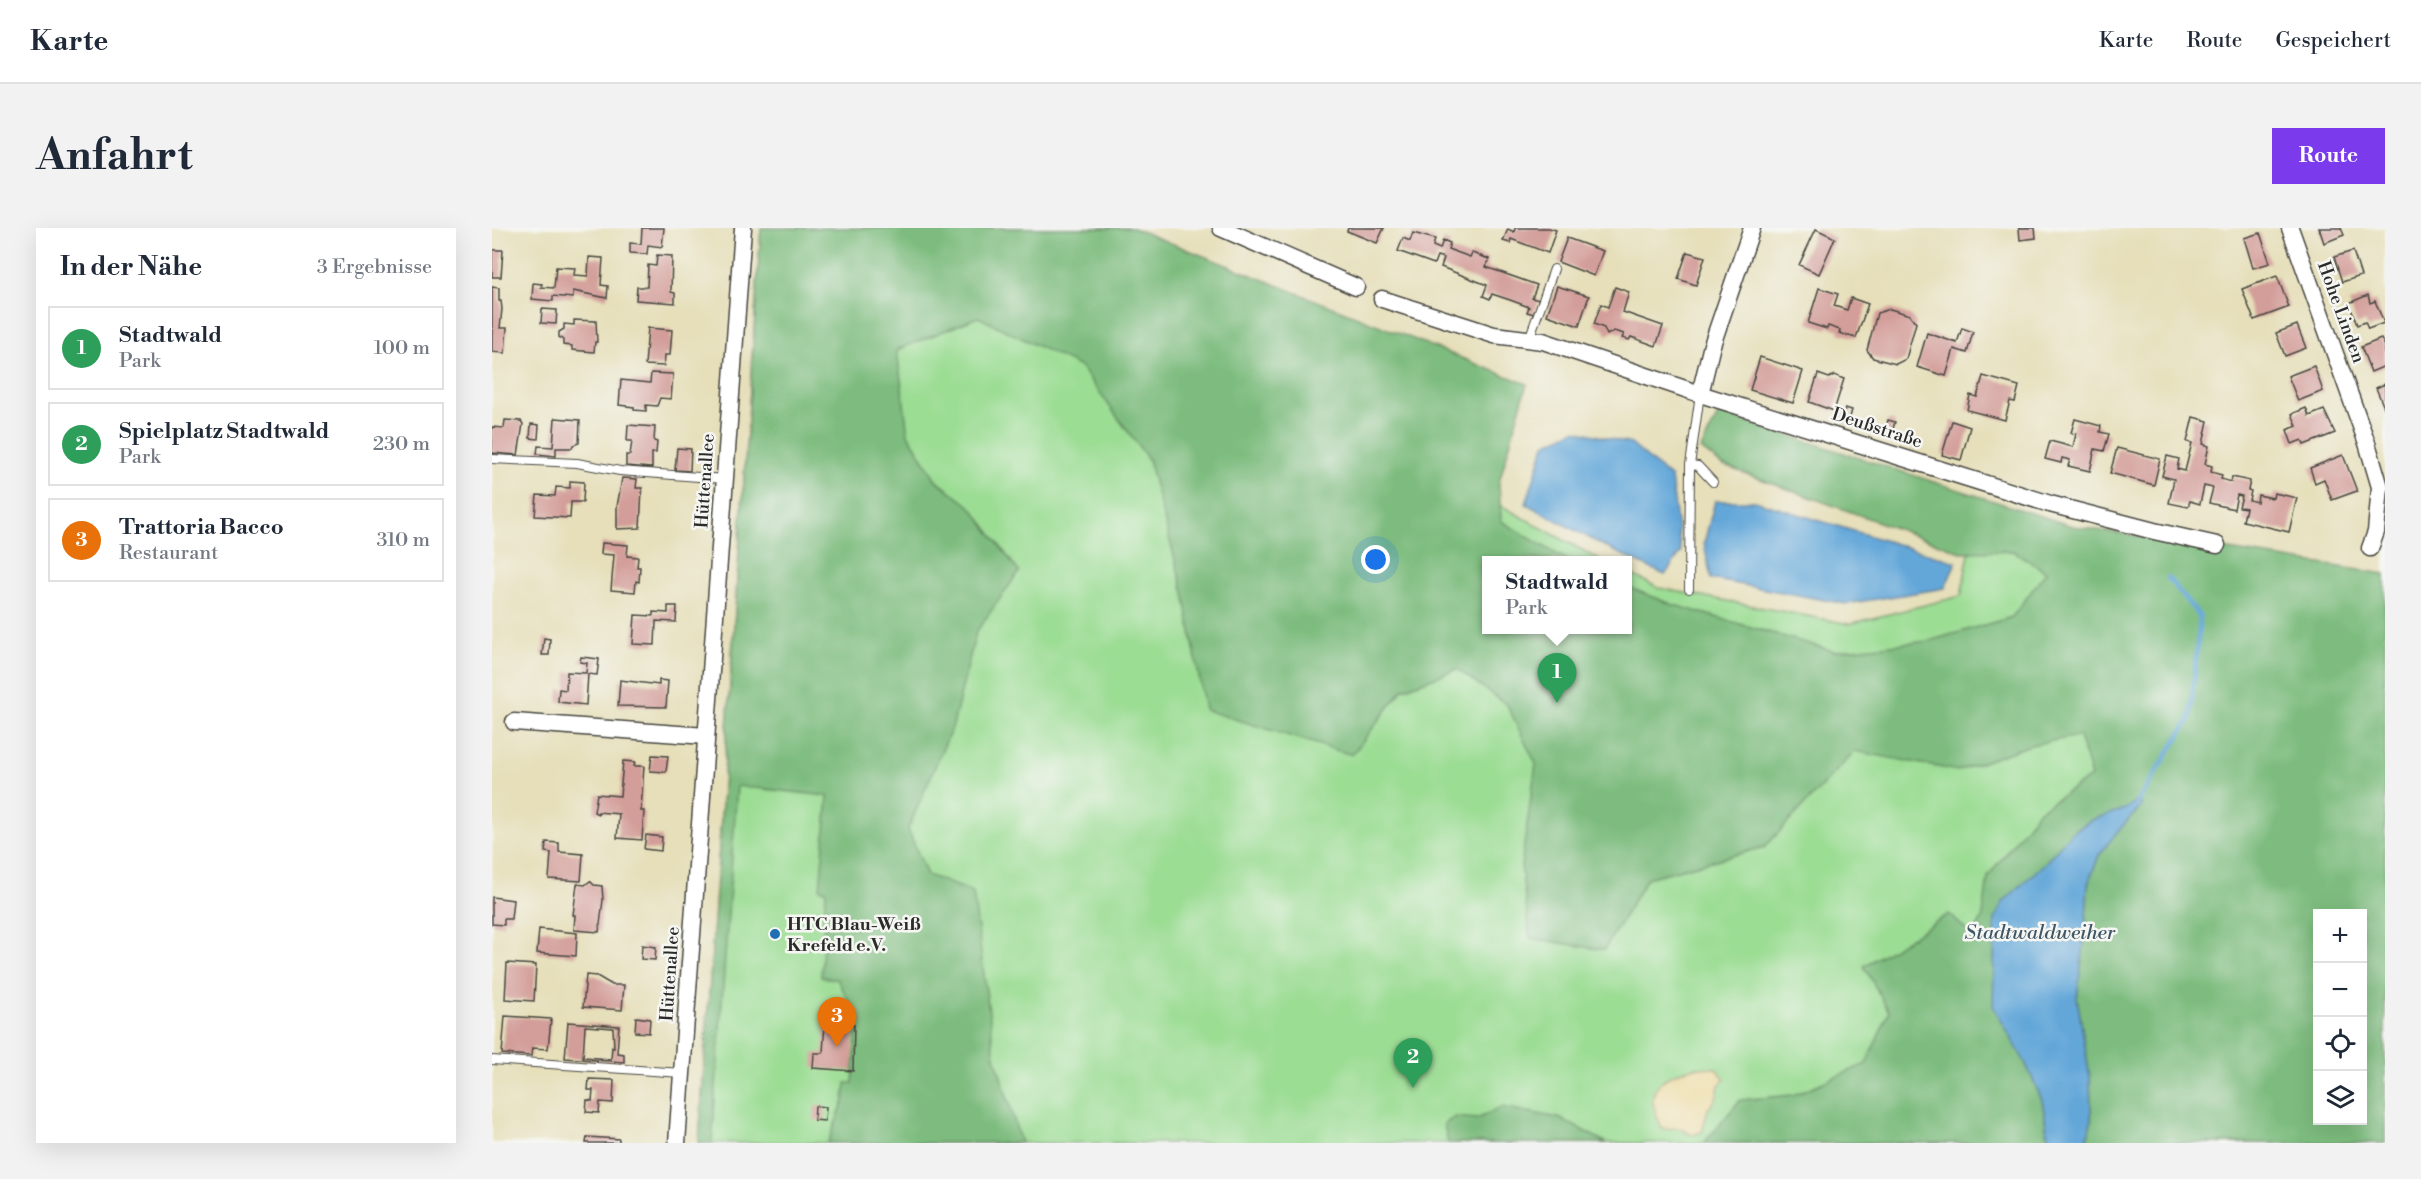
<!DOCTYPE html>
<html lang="de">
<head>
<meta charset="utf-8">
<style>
	body { margin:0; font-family:"Libre Bodoni",serif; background:#f2f2f3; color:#1f2937 }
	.controls { position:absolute; right:18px; bottom:18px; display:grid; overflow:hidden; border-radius:0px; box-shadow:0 6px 24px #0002 }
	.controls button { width:54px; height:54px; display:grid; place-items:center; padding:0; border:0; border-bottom:2px solid #e0e1e3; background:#fff; color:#1f2937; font:30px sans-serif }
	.you { position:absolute; left:884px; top:332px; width:21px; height:21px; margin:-15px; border:4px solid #fff; border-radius:50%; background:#1a73e8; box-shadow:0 0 0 9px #1a73e833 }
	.badge { display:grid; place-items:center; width:39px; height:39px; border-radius:50%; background:#7c3aed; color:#fff; font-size:20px; font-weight:700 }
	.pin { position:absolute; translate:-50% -50px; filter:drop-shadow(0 2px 3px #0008) }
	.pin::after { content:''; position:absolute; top:32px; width:21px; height:18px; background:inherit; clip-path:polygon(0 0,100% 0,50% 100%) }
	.popup { position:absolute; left:990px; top:328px; width:150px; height:78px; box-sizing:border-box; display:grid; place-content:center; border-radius:0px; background:#fff; filter:drop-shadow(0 2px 4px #0005); font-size:20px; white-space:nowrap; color:#747a83 }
	.popup b { font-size:22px; color:#1f2937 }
	.popup::after { content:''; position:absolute; left:50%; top:100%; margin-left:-12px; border:12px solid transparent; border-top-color:#fff }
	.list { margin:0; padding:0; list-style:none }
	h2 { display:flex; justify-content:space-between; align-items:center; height:78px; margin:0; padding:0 24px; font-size:26px }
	h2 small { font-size:20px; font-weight:400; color:#747a83 }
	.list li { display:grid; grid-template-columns:39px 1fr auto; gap:18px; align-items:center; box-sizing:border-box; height:84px; margin:0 12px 12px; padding:0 12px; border:2px solid #e0e1e3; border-radius:0px }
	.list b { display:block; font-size:22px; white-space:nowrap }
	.list p { margin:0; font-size:20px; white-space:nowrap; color:#747a83 }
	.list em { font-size:20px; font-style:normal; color:#747a83 }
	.icon { flex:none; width:33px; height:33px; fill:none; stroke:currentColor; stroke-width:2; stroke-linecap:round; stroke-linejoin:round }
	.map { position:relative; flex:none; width:1893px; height:915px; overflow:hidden; border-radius:0px }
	header { display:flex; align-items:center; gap:36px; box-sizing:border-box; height:84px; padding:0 30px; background:#fff; border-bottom:2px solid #e0e1e3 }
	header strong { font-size:28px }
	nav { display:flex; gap:33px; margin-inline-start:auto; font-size:21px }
	.intro { display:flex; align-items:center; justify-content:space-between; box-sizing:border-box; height:144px; padding:0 36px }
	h1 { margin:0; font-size:42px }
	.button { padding:15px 27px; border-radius:0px; background:#7c3aed; color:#fff; font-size:21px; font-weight:700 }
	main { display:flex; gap:36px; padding:0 36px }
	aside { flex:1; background:#fff; border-radius:0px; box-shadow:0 6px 24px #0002 }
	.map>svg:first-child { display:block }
	.green { fill:#9cdd94; stroke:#648460; stroke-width:1.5; fill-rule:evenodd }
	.forest { fill:#7dbc7e; stroke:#547454; stroke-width:1.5; fill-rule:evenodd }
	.sand { fill:#eeda9e; stroke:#8c8264; stroke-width:1.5 }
	.water { fill:#64a7d9; stroke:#486982; stroke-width:1.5 }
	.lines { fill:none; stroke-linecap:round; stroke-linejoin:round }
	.stream { stroke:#64a7d9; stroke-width:4.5 }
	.building { fill:#d39d99; fill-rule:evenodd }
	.lane-casing { stroke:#474640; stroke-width:10 }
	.street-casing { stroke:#474640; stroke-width:19 }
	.lane { stroke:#fff; stroke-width:8 }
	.street { stroke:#fff; stroke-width:16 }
	.poi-dot { fill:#1f6fb2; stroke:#f6f6f2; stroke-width:2 }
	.labels { text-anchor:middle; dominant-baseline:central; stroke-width:5; stroke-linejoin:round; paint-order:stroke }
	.street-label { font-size:18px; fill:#2b2b2b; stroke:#f6f6f2 }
	.poi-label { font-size:18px; font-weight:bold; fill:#2b2b2b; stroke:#f6f6f2; text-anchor:start }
	.water-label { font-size:20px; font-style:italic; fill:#3f5668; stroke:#f6f6f2 }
</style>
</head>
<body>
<header>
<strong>Karte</strong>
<nav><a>Karte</a><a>Route</a><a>Gespeichert</a></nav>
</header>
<div class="intro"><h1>Anfahrt</h1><a class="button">Route</a></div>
<main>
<aside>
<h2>In der Nähe<small>3 Ergebnisse</small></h2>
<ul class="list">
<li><span class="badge" style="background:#2e9e5b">1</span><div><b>Stadtwald</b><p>Park</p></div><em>100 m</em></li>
<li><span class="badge" style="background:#2e9e5b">2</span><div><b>Spielplatz Stadtwald</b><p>Park</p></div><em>230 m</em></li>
<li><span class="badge" style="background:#e8710a">3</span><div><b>Trattoria Bacco</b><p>Restaurant</p></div><em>310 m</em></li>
</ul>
</aside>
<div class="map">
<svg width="1893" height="915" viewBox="0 0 1893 915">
	<rect width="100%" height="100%" fill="#f6f6f2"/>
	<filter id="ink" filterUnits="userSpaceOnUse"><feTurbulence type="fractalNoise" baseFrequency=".0167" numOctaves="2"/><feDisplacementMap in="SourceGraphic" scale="12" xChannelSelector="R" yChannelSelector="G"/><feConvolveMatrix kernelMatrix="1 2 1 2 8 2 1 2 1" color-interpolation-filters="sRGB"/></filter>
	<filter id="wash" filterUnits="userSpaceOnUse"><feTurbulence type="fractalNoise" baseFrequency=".008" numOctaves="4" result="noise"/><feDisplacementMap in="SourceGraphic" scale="24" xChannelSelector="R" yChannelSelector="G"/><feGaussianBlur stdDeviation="1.35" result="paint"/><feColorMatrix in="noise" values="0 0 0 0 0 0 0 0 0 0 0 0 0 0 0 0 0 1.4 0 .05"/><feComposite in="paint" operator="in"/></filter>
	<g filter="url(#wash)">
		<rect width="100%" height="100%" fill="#e6dfba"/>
		<path class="green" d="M269,0h372l15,7 343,265 109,60h-114v70h142v-57l31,15 190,36 112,-28 13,-70 393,89 18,528h-298l4,-24 -1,-41 -13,-80 14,-178 -42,323h-1350zM1826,686h44v206h-44z"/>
		<g class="forest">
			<path d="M269,0h372l394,156 -28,98 2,39 66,39h-81v70h142v-43l46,18 160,46 95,-10 83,-24 34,-45 -32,-21 -53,1 -239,-87 -21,-16 18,-36 353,113 313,48v569h-298l4,-24 -1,-41 -13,-80 11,-114 11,-29 17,-23h-43l-28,31 -20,199 17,38 7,43h-345l36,-43 53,-5 73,-31 23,-52 -25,-46 85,-52 24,22 10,-20 5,-40 51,-66 52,-33 -12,-41 -49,9 -72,26 -103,-20 -90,96 -118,31 -43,72 -74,-12 -9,-72 15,-102 -29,-59 -50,-36 -54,20 -51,66 -147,-45 -21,-117 -36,-134 -67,-92 -103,-50 -81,33 11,84 28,46 36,28 47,64 -43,60 -23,93 -45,104 19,46 46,17 22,165 26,86h-193l16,-43 2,-17h7l4,-57 -6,-21 -14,-26 -16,-2 5,-87 -6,-1 8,-93 -91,-10 -25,357h-13zM1826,686h44v206h-44z"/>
			<path d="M1010,879l57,11 48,25h-159l-4,-19 11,-7 22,2z"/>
		</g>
		<path class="sand" d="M1204,839l19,1 10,11 -6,6 -3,14 -8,10 -6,23 -10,3 -13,-7 -17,1c-3,-9 -11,-24 -9,-33 4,-19 28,-25 43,-29z"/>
		<g class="water">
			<path d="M1083,202l56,14 40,34 10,74 -16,23 -59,-28 -80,-43 19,-60z"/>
			<path d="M1223,273h40l201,61 -11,26 -99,16 -135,-25 -7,-36z"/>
			<path d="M1649,570v9l-24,25 -18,23 -11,29 -3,52 -8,62 13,80 1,41 -4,24h-38l-7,-43 -17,-38 -32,-56 2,-87 8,-17 42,-39 26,-30 20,-13 34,-11z"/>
		</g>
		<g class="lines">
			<path class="stream" d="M1646,573l52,-82 10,-102 -32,-39"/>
		</g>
		<g id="blocks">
			<g class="building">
				<path d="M150,0h22l-2,19 -14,-2 -1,9 -17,-1v-10l11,1z"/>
				<path d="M856,0h36l-7,15 -30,-12z"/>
				<path d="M1023,0h34l7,2 -8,23 -37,-14 -1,4 -7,-2 5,-12 6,3z"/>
				<path d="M1527,0h16l1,10 -16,2z"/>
				<path d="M1827,0h22l3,7 -20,8z"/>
				<path d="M1324,1l19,9 -16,36 -20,-9z"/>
				<path d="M921,5l22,6 -2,7 7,3 3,-9 7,3 -2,6 22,8 2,-4 17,6 -3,8 51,18 -5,13 7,2 -5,14 -7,-2 2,-5 -19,-7 -18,-6 -2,5 -7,-3 4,-11 -46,-18 3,-9 -7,-2 -3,8 -36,-13 5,-13 7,3z"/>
				<path d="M1768,5l10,30 -17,5 -9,-30z"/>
				<path d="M1075,10l36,13 -9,25 -36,-14z"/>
				<path d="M0,22h11l-2,27h-9z"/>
				<path d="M1861,23l8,25 -19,6 -8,-25z"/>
				<path d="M1195,24l18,5 -9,28 -18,-6z"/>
				<path d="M165,27l15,1 -1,36 4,1v10l-39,-3 1,-13h10l1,-22 8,1z"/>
				<path d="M97,29l14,1 -2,27 7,1 -1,12 -34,-7v7l-20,-2v5l-21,-2 1,-16 9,1 -1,3 13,1 2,-21 19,1 -1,7 14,1z"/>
				<path d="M1785,48l12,31 -35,13 -12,-31z"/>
				<path d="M1065,58l32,10 -10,30 -32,-11z"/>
				<path d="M0,59l7,1v13h2l1,8 -2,19h7l-2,25 -13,-1z"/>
				<path d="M1123,59l14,5 -6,20 40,14 -7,20 -25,-9 -2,3 -7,-2 2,-4 -10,-3 -7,4 -3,-7 -10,-4 7,-20 7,3z"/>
				<path d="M1327,60l19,6 -4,12 13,4 4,-12 17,6 -12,34 -17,-5 1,-3 -12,-4 -1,3 -19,-6z"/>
				<path d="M1876,67l2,8 5,-2 9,22 -16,6 -3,-7 -8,3 -8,-22z"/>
				<path d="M50,81l15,1 -1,14 -15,-1z"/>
				<path d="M1398,81l20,6 6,8 -10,36 -10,5 -23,-6 -6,-8 10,-37z"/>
				<path d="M82,92l22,1 1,21h-2l-1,10 -22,-2v-4l-9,-1v-5l-4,-3v-5l5,-3v-5l10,1z"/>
				<path d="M1805,97l9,23 -21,8 -9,-23z"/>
				<path d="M156,100l24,2 -2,25h-5l-1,11 -19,-1z"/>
				<path d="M1470,100l11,4 -6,21 -13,-4 -8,27 -29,-9 10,-34 30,10z"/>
				<path d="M1889,111l4,7v20l-14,6 -10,-25z"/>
				<path d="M1268,129l43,14 -10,32 -43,-13z"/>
				<path d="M1822,138l9,25 -25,10 -10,-25z"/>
				<path d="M159,145l22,1 -2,25 -11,-1 -3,8 -11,-1v6l-12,-1v-3l-15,-2 2,-25 29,3z"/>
				<path d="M1326,146l11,4 5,-3 10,4 -10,32 -25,-9z"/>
				<path d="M1491,148l36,10 -4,16 -5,-1 -5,19 -38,-10 3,-15 7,2z"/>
				<path d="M1893,156v26l-9,-22z"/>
				<path d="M1353,180l7,2 -4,14 -7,-2z"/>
				<path d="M1814,180l3,8 15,-6 11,23 -31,12 -2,-5 -10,4 -5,-14 10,-4 -5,-12z"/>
				<path d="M1701,189l15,4 -5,23 6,2 -4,18 7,2 -1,6 11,3 -1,4 10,3 1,-5 18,4 -2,9 3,1 -2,9 8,2 1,-7 15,3 1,-5 23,5 -8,34 -46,-11 3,-13 -7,-1 3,-11 -5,-1 -3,14 -25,-6 4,-15 -9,-2 -4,18 -10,-3 -2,6 -19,-4 5,-24 -12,-3 5,-20 12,3 -2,10 8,2 7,-28 -5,-1z"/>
				<path d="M63,190l25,2 -1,23 -6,2 -1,3h-16v8l-19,-2 1,-8 15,1z"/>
				<path d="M1583,191l26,7 -1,6 9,2 -5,17 -9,-2 -5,22 -22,-5 2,-6 -8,-2 -1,5 -16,-4 5,-18 23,6 3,-13 -5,-1z"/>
				<path d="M13,192l16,1 2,3 -5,31 -26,-2v-26l12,1z"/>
				<path d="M1396,192l7,2 -4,14 -7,-2z"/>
				<path d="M1460,193l18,6 -9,33 -19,-5z"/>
				<path d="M39,196l8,1 -1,14 -8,-1z"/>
				<path d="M136,197l27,2 -1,14 3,1 -1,11h-4v15l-26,-2v-11h4l2,-14h-5z"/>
				<path d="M185,220l14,1 -1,22 -15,-1z"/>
				<path d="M1625,220l43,11 -6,26 -44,-12z"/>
				<path d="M1851,227l14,36 -25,9 -8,-21 -9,4 -5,-15z"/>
				<path d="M130,250l15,1 -1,9h6l-2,40 -23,1v-22z"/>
				<path d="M78,253l14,1 -1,20h-12l-1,16 -35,-2 2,-21 18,1 1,-9 14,1z"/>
				<path d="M110,315l26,2 -1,11 11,1 -1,10h3l-1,15 -3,-1 -1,11 -24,-2 3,-35 -13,-1z"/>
				<path d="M176,378h9l-1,16 -20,-1 -1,24 -22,-1 2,-29 18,1v-4l15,1z"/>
				<path d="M52,410l6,1 -1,16h-7z"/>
				<path d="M89,429l18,2 -2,16 -9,-1 -2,31 -28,-3 1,-13 7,1 1,-18 19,1 1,-10 -7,-1z"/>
				<path d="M128,452l39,5v-5l9,1 -2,26 -48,-1z"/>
				<path d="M160,527l16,1 -2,16 -16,-1z"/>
				<path d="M131,533l12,1 -1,4h10l-3,45h3l-2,29 -25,-2 2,-24 -21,-2v2l-4,-2 3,-18 23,2z"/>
				<path d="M154,607l16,2 -1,14 -17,-2z"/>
				<path d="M54,614l13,1v9l24,2 -2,27 -32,-2 2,-26 -6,-1z"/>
				<path d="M98,653l4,4 8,1 1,14 -4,32 -25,-2 1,-15h-2l4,-31 8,1z"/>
				<path d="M0,669l21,3 -2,19h-7v6l-12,-1z"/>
				<path d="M47,701l38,4 -1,23 -39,-3z"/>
				<path d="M150,717l14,2 -1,13 -14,-1z"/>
				<path d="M15,735l29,2 -2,36 -29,-2z"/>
				<path d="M94,747l11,1 15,9h12l-2,25 -39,-3z"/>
				<path d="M13,788l46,3 -3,30 -16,-1 -1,8 -29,-2z"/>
				<path d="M144,789l14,2 -1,14 -14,-1z"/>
				<path d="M76,794l51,4 -2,27 7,1v8l-59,-4zM93,798l28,2 1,20 -2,-1 -1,12 -28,-2z"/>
				<path d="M333,794l29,3 -1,46 -40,-3 1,-15h9z"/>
				<path d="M97,851l25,1 -1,23 -13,-1 -1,11 -13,-1 1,-12 5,1 1,-11h-5z"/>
				<path d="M323,878l11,1 -1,14 -11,-1z"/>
				<path d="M95,909l32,2v4h-33z"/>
			</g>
		</g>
	</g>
	<g filter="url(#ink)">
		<use href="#blocks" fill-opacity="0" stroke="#474640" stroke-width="1.5"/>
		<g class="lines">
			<defs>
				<g id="lane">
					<path d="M1037,111l25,-70"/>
					<path d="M0,231l85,4 43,8 105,8"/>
					<path d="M1198,237l8,1 15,16"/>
					<path d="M1197,361l1,-124 10,-71"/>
					<path d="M0,832l190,13"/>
				</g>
				<g id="street">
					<path d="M729,0l135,59"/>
					<path d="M1798,0l77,215 13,44 -4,45 -6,16"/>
					<path d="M890,71l112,36 49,6 157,53 350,110 104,27 63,14"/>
					<path d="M1208,166l12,-49 40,-117"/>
					<path d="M22,494l192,14"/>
					<path d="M185,915l66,-915"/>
				</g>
			</defs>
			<use href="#lane" class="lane-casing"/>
			<use href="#street" class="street-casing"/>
			<use href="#lane" class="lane"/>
			<use href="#street" class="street"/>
		</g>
	</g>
	<circle class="poi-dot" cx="283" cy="706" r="6"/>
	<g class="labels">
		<g class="street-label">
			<text transform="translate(1849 84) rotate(70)">Hohe Linden</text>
			<text transform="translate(1385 200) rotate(18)">Deußstraße</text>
			<text transform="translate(213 253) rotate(-86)">Hüttenallee</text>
			<text transform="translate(178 746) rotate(-86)">Hüttenallee</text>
		</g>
		<g class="poi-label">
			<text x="295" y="696">HTC Blau-Weiß<tspan x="295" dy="21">Krefeld e.V.</tspan></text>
		</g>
		<g class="water-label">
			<text x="1548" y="705">Stadtwaldweiher</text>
		</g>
	</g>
</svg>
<div class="controls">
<button>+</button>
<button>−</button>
<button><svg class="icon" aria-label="locate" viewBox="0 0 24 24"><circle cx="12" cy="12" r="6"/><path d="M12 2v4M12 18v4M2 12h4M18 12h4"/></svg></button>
<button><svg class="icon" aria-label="layers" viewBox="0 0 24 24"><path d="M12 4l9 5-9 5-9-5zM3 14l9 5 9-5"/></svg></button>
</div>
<div class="you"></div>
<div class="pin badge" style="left:1065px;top:475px;background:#2e9e5b">1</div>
<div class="popup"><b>Stadtwald</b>Park</div>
<div class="pin badge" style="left:921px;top:860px;background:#2e9e5b">2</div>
<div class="pin badge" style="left:345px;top:819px;background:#e8710a">3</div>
</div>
</main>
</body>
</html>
